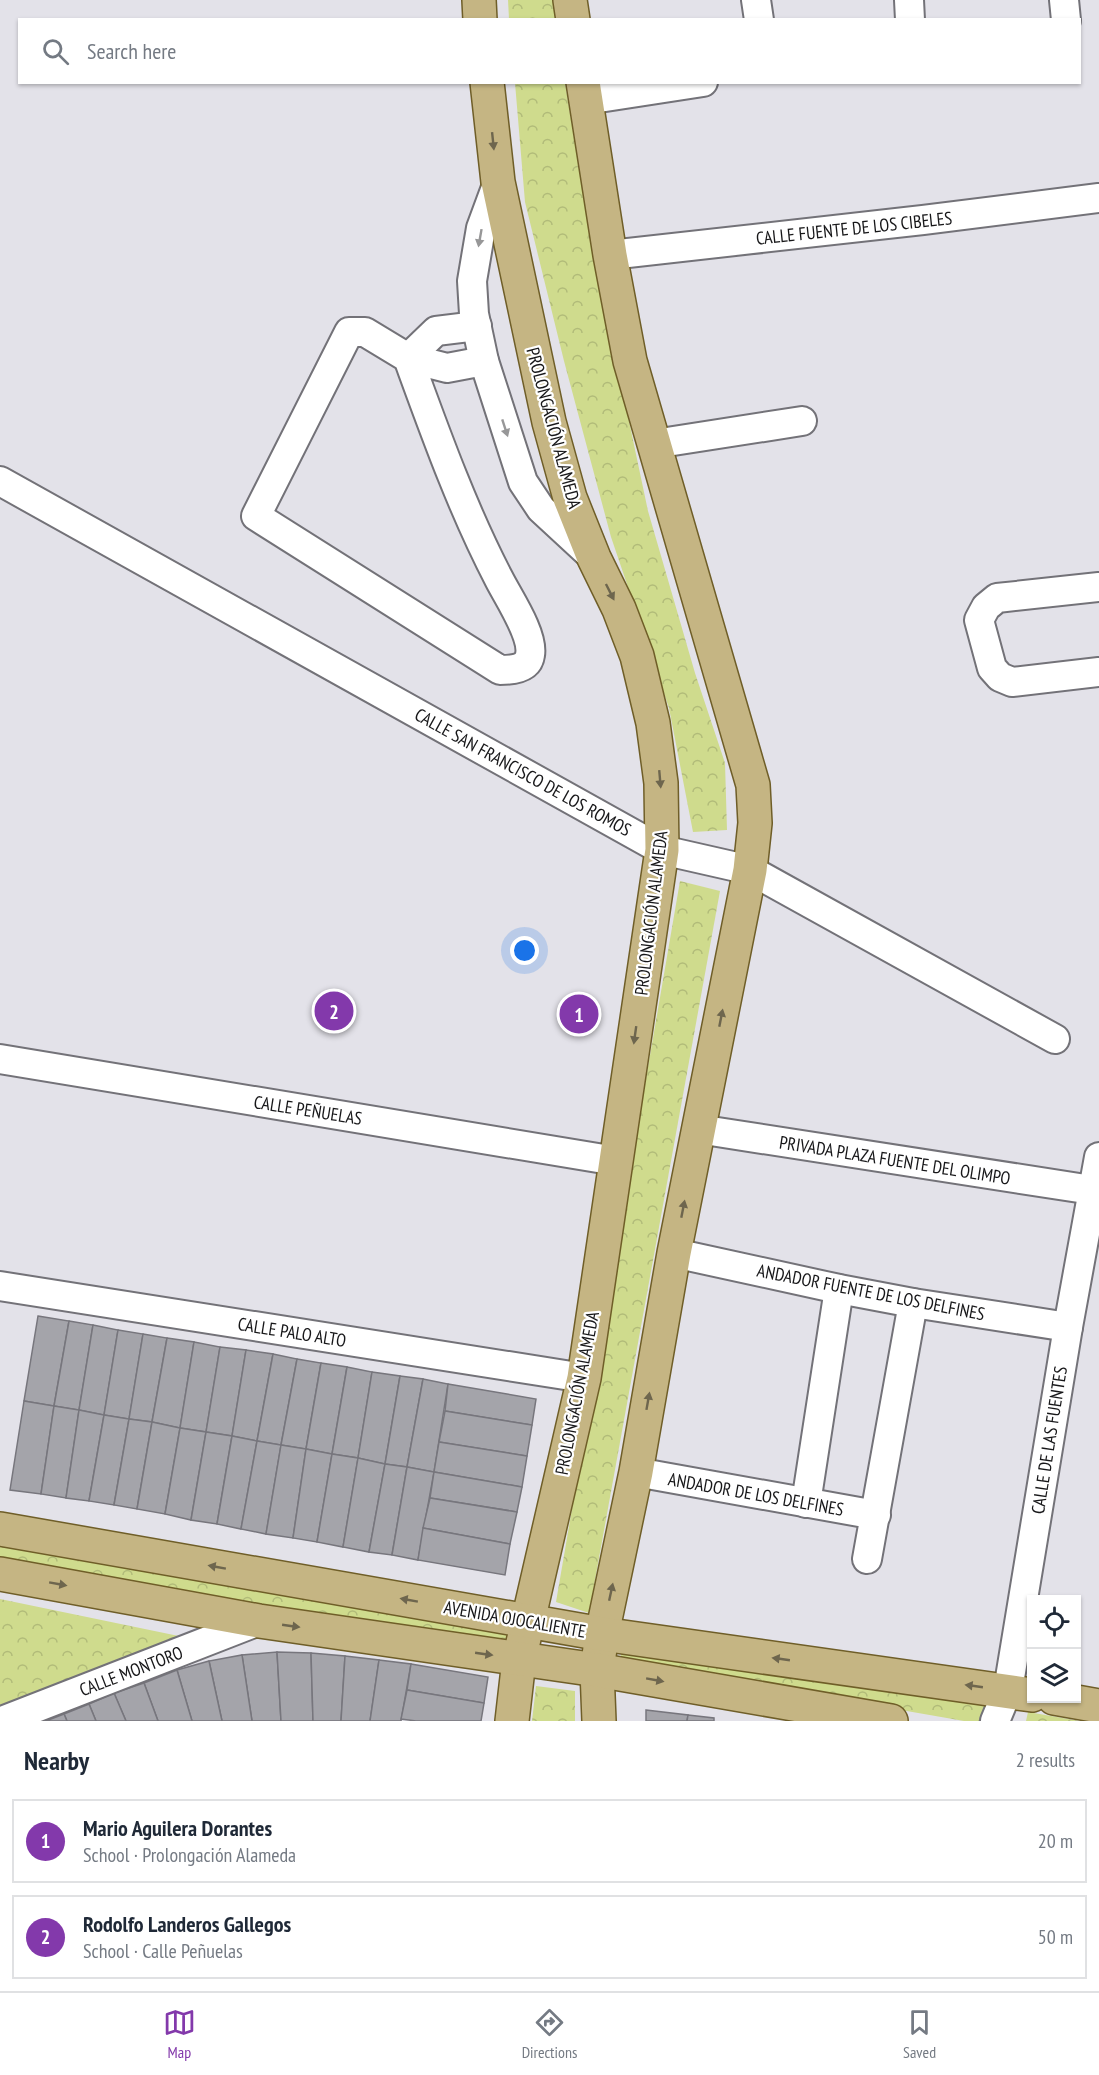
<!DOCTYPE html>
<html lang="en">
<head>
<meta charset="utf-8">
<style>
	body { margin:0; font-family:"PT Sans Narrow",sans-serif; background:#f2f2f3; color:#1f2937 }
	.controls { position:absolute; right:18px; bottom:18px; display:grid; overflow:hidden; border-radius:0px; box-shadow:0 2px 4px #0004 }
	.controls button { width:54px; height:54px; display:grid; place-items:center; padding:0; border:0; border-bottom:2px solid #e0e1e3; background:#fff; color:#1f2937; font:30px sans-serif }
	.you { position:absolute; left:525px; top:951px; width:21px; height:21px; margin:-15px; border:4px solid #fff; border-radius:50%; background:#1a73e8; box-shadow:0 0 0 9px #1a73e833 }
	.badge { display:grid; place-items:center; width:39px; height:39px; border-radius:50%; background:#8339ab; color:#fff; font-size:20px; font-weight:700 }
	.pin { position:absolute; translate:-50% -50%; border:3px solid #fff; box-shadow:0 2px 6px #0006 }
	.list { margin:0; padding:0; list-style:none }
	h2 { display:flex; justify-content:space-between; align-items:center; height:78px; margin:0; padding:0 24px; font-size:26px }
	h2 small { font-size:20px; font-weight:400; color:#747a83 }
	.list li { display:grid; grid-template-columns:39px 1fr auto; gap:18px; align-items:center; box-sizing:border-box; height:84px; margin:0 12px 12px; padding:0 12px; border:2px solid #e0e1e3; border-radius:0px }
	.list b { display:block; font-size:22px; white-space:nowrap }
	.list p { margin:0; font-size:20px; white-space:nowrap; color:#747a83 }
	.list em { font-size:20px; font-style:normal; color:#747a83 }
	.icon { flex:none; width:33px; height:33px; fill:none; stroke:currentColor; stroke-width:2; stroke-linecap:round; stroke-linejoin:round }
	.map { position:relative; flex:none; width:1099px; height:1721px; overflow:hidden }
	.search { position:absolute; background:#fff; box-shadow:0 2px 4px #0004; left:18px; right:18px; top:18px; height:66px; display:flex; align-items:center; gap:15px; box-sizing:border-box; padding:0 21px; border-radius:0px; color:#747a83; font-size:22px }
	.sheet { height:270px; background:#fff }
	nav { display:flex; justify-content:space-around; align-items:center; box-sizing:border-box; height:84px; border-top:2px solid #e0e1e3; background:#fff; font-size:16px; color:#747a83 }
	nav a { display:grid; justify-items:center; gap:3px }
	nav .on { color:#8339ab }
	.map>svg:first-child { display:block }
	.park { fill:url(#park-crowns) }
	.building { fill:#a4a4aa; stroke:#77767d; stroke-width:1.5 }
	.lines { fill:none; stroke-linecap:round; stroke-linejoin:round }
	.minor-casing { stroke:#737278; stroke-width:32 }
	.major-casing { stroke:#6f5e28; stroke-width:36 }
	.minor { stroke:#fff; stroke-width:28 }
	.major { stroke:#c5b583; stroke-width:33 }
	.oneway { fill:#6e664e }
	.oneway2 { fill:#979798 }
	.labels { text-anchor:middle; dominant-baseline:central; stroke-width:4.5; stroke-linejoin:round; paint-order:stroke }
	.street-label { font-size:18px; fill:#171719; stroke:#fff }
</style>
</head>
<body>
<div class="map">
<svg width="1099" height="1721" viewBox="0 0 1099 1721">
	<defs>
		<pattern id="park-crowns" width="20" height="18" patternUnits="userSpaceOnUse" patternTransform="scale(1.5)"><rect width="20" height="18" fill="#cfdb8d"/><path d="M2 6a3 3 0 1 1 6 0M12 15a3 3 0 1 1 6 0" fill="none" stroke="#b1bb79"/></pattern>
	</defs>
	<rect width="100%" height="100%" fill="#e3e2e9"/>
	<g class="park">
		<path d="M508,0h48l2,19h-49z"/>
		<path d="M515,83h50l27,163 56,265 47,162 30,90 2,67 -34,2 -24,-124 -58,-171 -47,-176 -39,-159z"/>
		<path d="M680,881l40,10 -131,722 -33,-11z"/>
		<path d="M0,1541l508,88 -4,18 -504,-87z"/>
		<path d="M0,1599l198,41 -198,73z"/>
		<path d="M623,1649l364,56 -2,16h-21l-345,-60z"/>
		<path d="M536,1686l39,5v30h-43z"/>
		<path d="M1028,1712l52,9h-54z"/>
	</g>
	<g class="building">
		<path d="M38,1316l31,5 -15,85 -30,-5z"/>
		<path d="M69,1321l24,4 -14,85 -25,-4z"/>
		<path d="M93,1325l25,5 -14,85 -25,-5z"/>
		<path d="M118,1330l25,4 -14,85 -25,-4z"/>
		<path d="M143,1334l24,4 -15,84 -23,-3z"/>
		<path d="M167,1338l27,4 -14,86 -28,-6z"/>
		<path d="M194,1342l26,5 -14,85 -26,-4z"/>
		<path d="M220,1347l26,3 -14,86 -26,-4z"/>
		<path d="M246,1350l27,4 -16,87 -25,-5z"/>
		<path d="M273,1354l24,5 -16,86 -24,-4z"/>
		<path d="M297,1359l24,4 -15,86 -25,-4z"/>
		<path d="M321,1363l26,4 -15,87 -26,-5z"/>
		<path d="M347,1367l25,5 -14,86 -26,-4z"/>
		<path d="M372,1372l28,4 -15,88 -27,-6z"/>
		<path d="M400,1376l23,3 -16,88 -22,-3z"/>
		<path d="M423,1379l25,5 -14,88 -27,-5z"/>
		<path d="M448,1384l88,15 -4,26 -87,-14z"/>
		<path d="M24,1401l30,5 -13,88 -31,-4z"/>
		<path d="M54,1406l25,4 -13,88 -25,-4z"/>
		<path d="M79,1410l25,5 -15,86 -23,-3z"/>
		<path d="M445,1411l87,14 -5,31 -88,-14z"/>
		<path d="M104,1415l25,4 -15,86 -25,-4z"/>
		<path d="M129,1419l23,3 -15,87 -23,-4z"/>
		<path d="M152,1422l28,6 -15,86 -28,-5z"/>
		<path d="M180,1428l26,4 -15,88 -26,-6z"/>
		<path d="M206,1432l26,4 -15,88 -26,-4z"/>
		<path d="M232,1436l25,5 -16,88 -24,-5z"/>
		<path d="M257,1441l24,4 -15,89 -25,-5z"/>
		<path d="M439,1442l88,14 -5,31 -88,-15z"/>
		<path d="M281,1445l25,4 -13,89 -27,-4z"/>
		<path d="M306,1449l26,5 -15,88 -24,-4z"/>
		<path d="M332,1454l26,4 -15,89 -26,-5z"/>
		<path d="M358,1458l27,6 -16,88 -26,-5z"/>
		<path d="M385,1464l22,3 -15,88 -23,-3z"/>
		<path d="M407,1467l27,5 -16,88 -26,-5z"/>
		<path d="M434,1472l88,15 -5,25 -87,-14z"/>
		<path d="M430,1498l87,14 -7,32 -87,-16z"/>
		<path d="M423,1528l87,16 -5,31 -87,-15z"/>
		<path d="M277,1652l4,69h-29l-10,-66z"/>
		<path d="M277,1652l34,1 2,68h-32z"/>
		<path d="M311,1653l34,3 -4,65h-28z"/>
		<path d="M242,1655l10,66h-30l-13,-60z"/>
		<path d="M345,1656l34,4 -9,61h-29z"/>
		<path d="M379,1660l32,4 -10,57h-31z"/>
		<path d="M209,1661l13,60h-30l-15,-51z"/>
		<path d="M411,1664l77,13 -4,26 -77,-13z"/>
		<path d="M177,1670l15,51h-34l-14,-38z"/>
		<path d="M144,1683l14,38h-32l-12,-28z"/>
		<path d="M407,1690l77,13 -3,18h-65l-15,-2z"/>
		<path d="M114,1693l12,28h-30l-7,-17z"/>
		<path d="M89,1704l7,17h-29l-3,-7z"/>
		<path d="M646,1710l42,5 -1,6h-41z"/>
		<path d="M64,1714l3,7h-21z"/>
		<path d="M688,1715l26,3v3h-27z"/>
	</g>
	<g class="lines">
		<defs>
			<g id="minor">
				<path d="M756,0l3,20"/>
				<path d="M909,0l1,20"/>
				<path d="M1064,0l2,20"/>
				<path d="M586,100l117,-18"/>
				<path d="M498,182l-17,46 -9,53 2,33 10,47 39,121 18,27 53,49"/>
				<path d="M610,255l313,-35 176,-22"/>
				<path d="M408,358c27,74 54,150 91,221 9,18 35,56 31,76 -2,14 -18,15 -30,15l-244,-154 93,-184h16l43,26 39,10 37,-7"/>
				<path d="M408,358l28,-27 41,-5"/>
				<path d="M654,444l148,-23"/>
				<path d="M0,481l662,369 88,20 305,169"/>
				<path d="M1099,587l-102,11 -11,9 -7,13 13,48 8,9 12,5 87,-10"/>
				<path d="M0,1059l616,102"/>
				<path d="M698,1129l394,61"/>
				<path d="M674,1253l165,36 74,14 155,24"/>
				<path d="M0,1286l584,92"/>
				<path d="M636,1472l240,43"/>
				<path d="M806,1503l33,-214"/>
				<path d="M867,1559l46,-256"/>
				<path d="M2,1721l257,-100"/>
				<path d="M995,1721l13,-31 60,-363 31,-170"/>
			</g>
			<g id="major">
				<path d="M479,0l1,20"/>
				<path d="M570,0l3,20"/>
				<path d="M487,82l11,100 51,240 21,76 24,60 25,51 18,47 16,67 8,60 1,67 -78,528 -65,282 -7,61"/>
				<path d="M583,82l27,173 20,106 123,424 2,38 -5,47 -76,383 -38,219 -34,162 -5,36 2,51"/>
				<path d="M0,1529l602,105 430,61"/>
				<path d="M0,1574l259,47 338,49 294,51"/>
				<path d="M1054,1698l45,8"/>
			</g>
		</defs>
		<use href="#minor" class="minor-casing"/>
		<use href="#major" class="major-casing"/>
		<use href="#minor" class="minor"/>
		<use href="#major" class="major"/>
	</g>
	<defs><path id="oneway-solid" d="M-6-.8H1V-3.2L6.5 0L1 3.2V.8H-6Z" transform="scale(1.5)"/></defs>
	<g class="oneway">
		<use href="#oneway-solid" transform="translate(493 141) rotate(84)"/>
		<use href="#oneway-solid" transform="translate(610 592) rotate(63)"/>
		<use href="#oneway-solid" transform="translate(660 779) rotate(85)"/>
		<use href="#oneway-solid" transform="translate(721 1018) rotate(-79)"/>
		<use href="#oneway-solid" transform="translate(635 1035) rotate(98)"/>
		<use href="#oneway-solid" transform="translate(683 1209) rotate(-79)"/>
		<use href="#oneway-solid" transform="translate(648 1401) rotate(-80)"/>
		<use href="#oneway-solid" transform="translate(217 1567) rotate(-170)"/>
		<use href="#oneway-solid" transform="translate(58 1584) rotate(10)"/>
		<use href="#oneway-solid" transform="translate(611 1592) rotate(-78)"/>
		<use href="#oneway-solid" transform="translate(409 1600) rotate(-170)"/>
		<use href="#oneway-solid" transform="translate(291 1626) rotate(8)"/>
		<use href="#oneway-solid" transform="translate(484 1654) rotate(8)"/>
		<use href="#oneway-solid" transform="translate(781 1659) rotate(-172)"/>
		<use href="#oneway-solid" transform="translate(655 1680) rotate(10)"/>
		<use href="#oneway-solid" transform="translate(974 1686) rotate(-172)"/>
	</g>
	<g class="oneway2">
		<use href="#oneway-solid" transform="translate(480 238) rotate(100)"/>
		<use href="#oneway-solid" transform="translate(505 428) rotate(72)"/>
	</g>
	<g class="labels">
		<g class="street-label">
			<text transform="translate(854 228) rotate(-6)">CALLE FUENTE DE LOS CIBELES</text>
			<text transform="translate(554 428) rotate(75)">PROLONGACIÓN ALAMEDA</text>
			<text transform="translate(523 772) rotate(29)">CALLE SAN FRANCISCO DE LOS ROMOS</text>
			<text transform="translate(651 913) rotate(-83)">PROLONGACIÓN ALAMEDA</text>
			<text transform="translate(308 1110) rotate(9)">CALLE PEÑUELAS</text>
			<text transform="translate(895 1160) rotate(9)">PRIVADA PLAZA FUENTE DEL OLIMPO</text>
			<text transform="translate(871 1292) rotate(11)">ANDADOR FUENTE DE LOS DELFINES</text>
			<text transform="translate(292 1332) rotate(9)">CALLE PALO ALTO</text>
			<text transform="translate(577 1393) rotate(-79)">PROLONGACIÓN ALAMEDA</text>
			<text transform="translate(1049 1440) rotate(-81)">CALLE DE LAS FUENTES</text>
			<text transform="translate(756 1494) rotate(10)">ANDADOR DE LOS DELFINES</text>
			<text transform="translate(515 1619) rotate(10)">AVENIDA OJOCALIENTE</text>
			<text transform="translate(131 1671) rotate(-21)">CALLE MONTORO</text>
		</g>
	</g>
</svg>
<div class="controls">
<button><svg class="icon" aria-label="locate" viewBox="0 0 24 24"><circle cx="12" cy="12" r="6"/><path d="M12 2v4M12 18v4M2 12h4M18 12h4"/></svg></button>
<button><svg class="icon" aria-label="layers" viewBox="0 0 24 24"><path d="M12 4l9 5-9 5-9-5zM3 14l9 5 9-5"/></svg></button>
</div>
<div class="you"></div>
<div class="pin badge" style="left:579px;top:1014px">1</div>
<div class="pin badge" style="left:334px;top:1011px">2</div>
<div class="search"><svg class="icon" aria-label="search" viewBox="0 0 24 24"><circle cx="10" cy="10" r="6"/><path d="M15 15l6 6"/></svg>Search here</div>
</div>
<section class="sheet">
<h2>Nearby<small>2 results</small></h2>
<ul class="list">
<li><span class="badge">1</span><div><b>Mario Aguilera Dorantes</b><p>School · Prolongación Alameda</p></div><em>20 m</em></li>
<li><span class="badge">2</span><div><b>Rodolfo Landeros Gallegos</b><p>School · Calle Peñuelas</p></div><em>50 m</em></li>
</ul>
</section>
<nav>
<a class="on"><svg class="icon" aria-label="map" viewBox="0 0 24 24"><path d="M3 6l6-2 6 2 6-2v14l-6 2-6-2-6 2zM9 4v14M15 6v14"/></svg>Map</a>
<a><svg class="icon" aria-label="directions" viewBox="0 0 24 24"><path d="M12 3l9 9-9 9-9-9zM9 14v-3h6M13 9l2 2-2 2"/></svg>Directions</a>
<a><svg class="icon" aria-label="saved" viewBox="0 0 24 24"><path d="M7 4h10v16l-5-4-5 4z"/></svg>Saved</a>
</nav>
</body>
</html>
